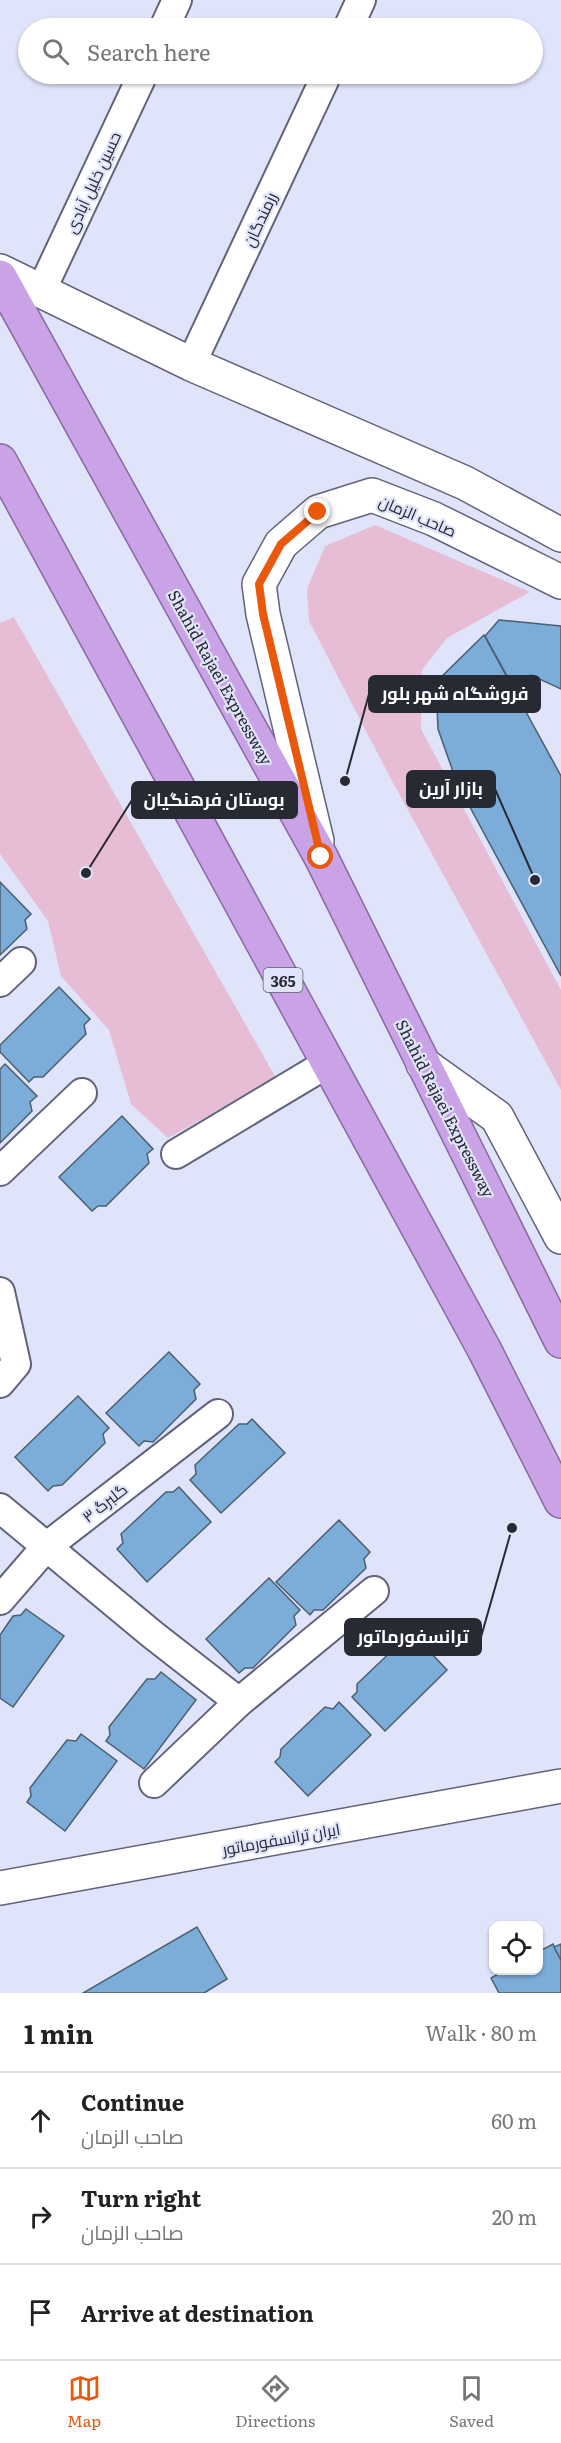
<!DOCTYPE html>
<html lang="en">
<head>
<meta charset="utf-8">
<style>
	body { margin:0; font-family:Literata,Cairo,serif; background:#f6f6f6; color:#222 }
	.controls { position:absolute; right:18px; bottom:18px; display:grid; overflow:hidden; border-radius:12px; box-shadow:0 2px 4px #0004 }
	.controls button { width:54px; height:54px; display:grid; place-items:center; padding:0; border:0; border-bottom:2px solid #e0e0e0; background:#fff; color:#222; font:30px sans-serif }
	.stop { position:absolute; width:18px; height:18px; margin:-14px; border:4px solid #ea580c; border-radius:50%; background:#fff }
	.stop.end { background:#ea580c; border-color:#fff; box-shadow:0 2px 6px #0008 }
	.list { margin:0; padding:0; list-style:none }
	h2 { display:flex; justify-content:space-between; align-items:center; height:78px; margin:0; padding:0 24px; font-size:26px }
	h2 small { font-size:20px; font-weight:400; color:#767676 }
	.list li { display:grid; grid-template-columns:39px 1fr auto; gap:18px; align-items:center; box-sizing:border-box; height:96px; padding:0 24px; border-top:2px solid #e0e0e0 }
	.list b { display:block; font-size:22px; white-space:nowrap }
	.list p { margin:0; font-size:20px; white-space:nowrap; color:#767676 }
	.list em { font-size:20px; font-style:normal; color:#767676 }
	.icon { flex:none; width:33px; height:33px; fill:none; stroke:currentColor; stroke-width:2; stroke-linecap:round; stroke-linejoin:round }
	.map { position:relative; flex:none; width:561px; height:1993px; overflow:hidden }
	.search { position:absolute; background:#fff; box-shadow:0 2px 4px #0004; left:18px; right:18px; top:18px; height:66px; display:flex; align-items:center; gap:15px; box-sizing:border-box; padding:0 21px; border-radius:33px; color:#767676; font-size:22px }
	.sheet { height:366px; background:#fff }
	nav { display:flex; justify-content:space-around; align-items:center; box-sizing:border-box; height:84px; border-top:2px solid #e0e0e0; background:#fff; font-size:16px; color:#767676 }
	nav a { display:grid; justify-items:center; gap:3px }
	nav .on { color:#ea580c }
	.map>svg:first-child { display:block }
	.green { fill:#e7bdd6 }
	.building { fill:#7cacd8; stroke:#4b5f71; stroke-width:1.5 }
	.lines { fill:none; stroke-linecap:round; stroke-linejoin:round }
	.minor-casing { stroke:#60637b; stroke-width:32 }
	.tertiary-casing { stroke:#60637b; stroke-width:36 }
	.trunk-casing { stroke:#8869a3; stroke-width:36 }
	.minor { stroke:#fff; stroke-width:28 }
	.tertiary { stroke:#fff; stroke-width:33 }
	.trunk { stroke:#caa2e6; stroke-width:33 }
	.route { stroke:#ea580c; stroke-width:8 }
	.labels { text-anchor:middle; dominant-baseline:central; stroke-width:4.5; stroke-linejoin:round; paint-order:stroke }
	.shield { fill:#e0e4fa; stroke:#5e616f; stroke-width:1.5 }
	.shield-label { font-size:15px; font-weight:bold; fill:#272933 }
	.street-label { font-size:16px; fill:#272933; stroke:#e0e4fa }
	.leader { fill:none; stroke:#272933; stroke-width:2 }
	.callout-dot { fill:#272933; stroke:#e0e4fa; stroke-width:2 }
	.callout { fill:#272933; stroke:#272933; stroke-width:2 }
	.callout-label { font-size:18px; text-anchor:middle; font-weight:bold; fill:#fff }
</style>
</head>
<body>
<div class="map">
<svg width="561" height="1993" viewBox="0 0 561 1993">
	<rect width="100%" height="100%" fill="#e0e4fa"/>
	<g class="green">
		<path d="M375,525l155,67 -83,46 -25,32 -1,59 140,261v100l-170,-311 -82,-158 -2,-32 18,-43z"/>
		<path d="M14,617l262,461 -108,60 -37,-34 -22,-74 -48,-54 -13,-55 -48,-67v-231z"/>
	</g>
	<g class="building">
		<path d="M499,620l62,6v63l-30,-14 -19,10 -27,-49z"/>
		<path d="M484,635l77,141v200l-104,-193 -19,-54 -2,-47z"/>
		<path d="M0,882l31,32 -6,6 2,9 -27,26z"/>
		<path d="M59,987l31,32 -6,6 2,9 -43,43h-9l-5,5 -29,-30v-7z"/>
		<path d="M5,1064l32,32 -7,6 2,9 -32,32v-74z"/>
		<path d="M122,1116l31,33 -6,5 2,9 -43,43h-8l-6,5 -33,-34z"/>
		<path d="M169,1352l31,32 -6,6 2,9 -43,43 -9,-1 -5,5 -33,-33z"/>
		<path d="M78,1396l31,32 -6,6 2,9 -43,42 -9,1 -5,5 -33,-34z"/>
		<path d="M252,1419l33,34 -64,60 -31,-33 6,-6 -1,-9 44,-41h8z"/>
		<path d="M179,1487l32,35 -64,60 -30,-33 6,-6 -2,-9 45,-42h7z"/>
		<path d="M339,1520l31,32 -6,7 2,9 -43,42h-9l-4,5 -34,-33z"/>
		<path d="M269,1578l31,32 -6,6 2,9 -43,43h-8l-6,5 -33,-34z"/>
		<path d="M26,1609l38,27 -51,71 -13,-9v-63l13,-19 8,-1z"/>
		<path d="M416,1637l31,33 -62,61 -33,-34 5,-5v-8l44,-42 9,2z"/>
		<path d="M161,1672l35,28 -52,69 -38,-28 4,-6 -1,-8 38,-48h8z"/>
		<path d="M339,1702l32,33 -63,61 -33,-34 5,-5 1,-8 44,-42 8,2z"/>
		<path d="M81,1734l36,27 -52,70 -38,-29 4,-6 -1,-8 37,-48 9,1z"/>
		<path d="M197,1927l30,52 -23,14h-121z"/>
		<path d="M553,1944l8,16v33h-62l-8,-15 14,-8h33v-18z"/>
		<path d="M561,1944v16l-7,-13z"/>
	</g>
	<g class="lines">
		<defs>
			<g id="minor">
				<path d="M164,28l13,-28"/>
				<path d="M348,28l13,-28"/>
				<path d="M41,291l102,-217"/>
				<path d="M191,364l136,-290"/>
				<path d="M0,982l21,-20"/>
				<path d="M176,1154l152,-91"/>
				<path d="M0,1171l82,-78"/>
				<path d="M0,1292l16,72 -16,19"/>
				<path d="M0,1508l153,127 86,67"/>
				<path d="M0,1600l46,-53 172,-133"/>
				<path d="M154,1783l85,-81 135,-111"/>
			</g>
			<g id="tertiary">
				<path d="M0,271l191,93 274,119 96,52"/>
				<path d="M317,841l-54,-227 -4,-30 22,-40 37,-32 54,-17 62,24 127,63"/>
				<path d="M423,1064l74,53 64,120"/>
				<path d="M0,1888l561,-102"/>
			</g>
			<g id="trunk">
				<path d="M0,277l321,580 240,484"/>
				<path d="M0,461l484,888 77,152"/>
			</g>
		</defs>
		<use href="#minor" class="minor-casing"/>
		<use href="#tertiary" class="tertiary-casing"/>
		<use href="#trunk" class="trunk-casing"/>
		<use href="#minor" class="minor"/>
		<use href="#tertiary" class="tertiary"/>
		<use href="#trunk" class="trunk"/>
	</g>
	<g class="lines">
		<path class="route" d="M318,512l-37,32 -22,40 4,30 58,243"/>
	</g>
	<g class="labels">
		<rect class="shield" x="263.5" y="968" width="39" height="24" rx="4.5"/>
		<g class="shield-label">
			<text x="283" y="980">365</text>
		</g>
		<g class="street-label">
			<text transform="translate(92 182) rotate(-65)">حسین خلیل آبادی</text>
			<text transform="translate(259 219) rotate(-65)">رزمندگان</text>
			<text transform="translate(418 515) rotate(23)">صاحب الزمان</text>
			<text transform="translate(221 677) rotate(61)">Shahid Rajaei Expressway</text>
			<text transform="translate(446 1108) rotate(63)">Shahid Rajaei Expressway</text>
			<text transform="translate(104 1502) rotate(-38)">گلبرگ ۳</text>
			<text transform="translate(281 1838) rotate(-10)">ایران ترانسفورماتور</text>
		</g>
	</g>
	<path class="leader" d="M345 781L369 694M535 880L495 789M86 873L132 800M512 1528L481 1637"/>
	<g class="callout-dot">
		<circle cx="345" cy="781" r="6"/>
		<circle cx="535" cy="880" r="6"/>
		<circle cx="86" cy="873" r="6"/>
		<circle cx="512" cy="1528" r="6"/>
	</g>
	<g class="callout">
		<rect x="369" y="676" width="171" height="36" rx="6"/>
		<rect x="407" y="771" width="88" height="36" rx="6"/>
		<rect x="132" y="782" width="165" height="36" rx="6"/>
		<rect x="345" y="1619" width="136" height="36" rx="6"/>
	</g>
	<g class="callout-label">
		<text x="455" y="700">فروشگاه شهر بلور</text>
		<text x="451" y="795">بازار آرین</text>
		<text x="214" y="806">بوستان فرهنگیان</text>
		<text x="413" y="1643">ترانسفورماتور</text>
	</g>
</svg>
<div class="controls">
<button><svg class="icon" aria-label="locate" viewBox="0 0 24 24"><circle cx="12" cy="12" r="6"/><path d="M12 2v4M12 18v4M2 12h4M18 12h4"/></svg></button>
</div>
<div class="stop" style="left:321px;top:857px"></div>
<div class="stop end" style="left:318px;top:512px"></div>
<div class="search"><svg class="icon" aria-label="search" viewBox="0 0 24 24"><circle cx="10" cy="10" r="6"/><path d="M15 15l6 6"/></svg>Search here</div>
</div>
<section class="sheet">
<h2>1 min<small>Walk · 80 m</small></h2>
<ul class="list">
<li><svg class="icon" aria-label="ahead" viewBox="0 0 24 24"><path d="M12 20V5M6 11l6-6 6 6"/></svg><div><b>Continue</b><p>صاحب الزمان</p></div><em>60 m</em></li>
<li><svg class="icon" aria-label="right" viewBox="0 0 24 24"><path d="M7 20v-9h11M14 6l5 5-5 5"/></svg><div><b>Turn right</b><p>صاحب الزمان</p></div><em>20 m</em></li>
<li><svg class="icon" aria-label="arrive" viewBox="0 0 24 24"><path d="M6 21V4h12l-3 4 3 4H6"/></svg><div><b>Arrive at destination</b></div></li>
</ul>
</section>
<nav>
<a class="on"><svg class="icon" aria-label="map" viewBox="0 0 24 24"><path d="M3 6l6-2 6 2 6-2v14l-6 2-6-2-6 2zM9 4v14M15 6v14"/></svg>Map</a>
<a><svg class="icon" aria-label="directions" viewBox="0 0 24 24"><path d="M12 3l9 9-9 9-9-9zM9 14v-3h6M13 9l2 2-2 2"/></svg>Directions</a>
<a><svg class="icon" aria-label="saved" viewBox="0 0 24 24"><path d="M7 4h10v16l-5-4-5 4z"/></svg>Saved</a>
</nav>
</body>
</html>
